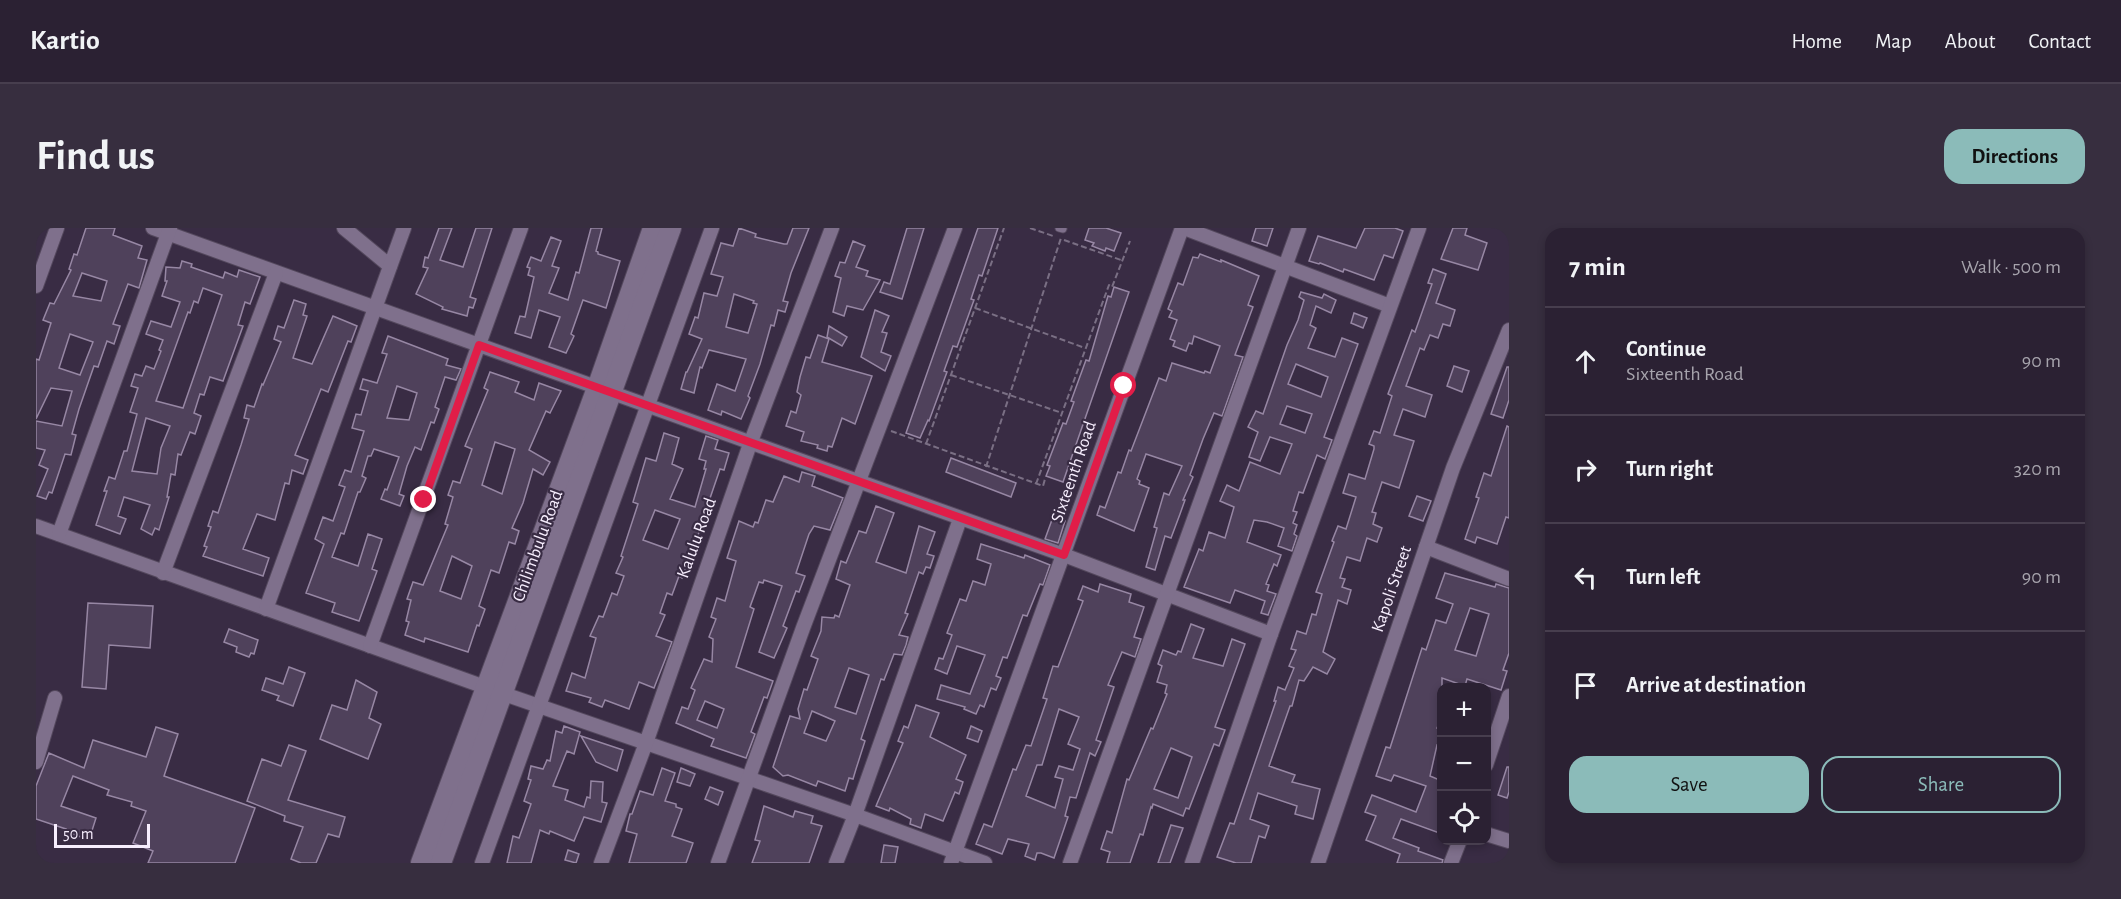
<!DOCTYPE html>
<html lang="en">
<head>
<meta charset="utf-8">
<style>
	body { margin:0; font-family:"Alegreya Sans",sans-serif; background:#372e3f; color:#f1f3f6 }
	.controls { position:absolute; right:18px; bottom:18px; display:grid; overflow:hidden; border-radius:12px; box-shadow:0 3px 9px #0003 }
	.controls button { width:54px; height:54px; display:grid; place-items:center; padding:0; border:0; border-bottom:2px solid #473e4e; background:#2b2133; color:#f1f3f6; font:30px sans-serif }
	.scale { position:absolute; left:18px; bottom:15px; width:96px; box-sizing:border-box; padding-left:6px; border:3px solid #f7eefe; border-top:0; font-size:16px; line-height:21px; white-space:nowrap; color:#f7eefe; -webkit-text-stroke:4px #392c44; paint-order:stroke }
	.stop { position:absolute; width:18px; height:18px; margin:-14px; border:4px solid #e11d48; border-radius:50%; background:#fff }
	.stop.end { background:#e11d48; border-color:#fff; box-shadow:0 2px 6px #0008 }
	.list { margin:0; padding:0; list-style:none }
	h2 { display:flex; justify-content:space-between; align-items:center; height:78px; margin:0; padding:0 24px; font-size:26px }
	h2 small { font-size:20px; font-weight:400; color:#a6a3ac }
	.list li { display:grid; grid-template-columns:39px 1fr auto; gap:18px; align-items:center; box-sizing:border-box; height:108px; padding:0 24px; border-top:2px solid #473e4e }
	.list b { display:block; font-size:22px; white-space:nowrap }
	.list p { margin:0; font-size:20px; white-space:nowrap; color:#a6a3ac }
	.list em { font-size:20px; font-style:normal; color:#a6a3ac }
	.actions { display:flex; gap:12px; padding:18px 24px }
	.actions a { flex:1; padding:14px 0; border:2px solid #8bbbb9; border-radius:18px; text-align:center; font-size:21px; color:#8bbbb9 }
	.actions .main { background:#8bbbb9; color:#111 }
	.icon { flex:none; width:33px; height:33px; fill:none; stroke:currentColor; stroke-width:2; stroke-linecap:round; stroke-linejoin:round }
	.map { position:relative; flex:none; width:1473px; height:635px; overflow:hidden; border-radius:18px }
	header { display:flex; align-items:center; gap:36px; box-sizing:border-box; height:84px; padding:0 30px; background:#2b2133; border-bottom:2px solid #473e4e }
	header strong { font-size:28px }
	nav { display:flex; gap:33px; margin-inline-start:auto; font-size:21px }
	.intro { display:flex; align-items:center; justify-content:space-between; box-sizing:border-box; height:144px; padding:0 36px }
	h1 { margin:0; font-size:42px }
	.button { padding:15px 27px; border-radius:18px; background:#8bbbb9; color:#111; font-size:21px; font-weight:700 }
	main { display:flex; gap:36px; padding:0 36px }
	aside { flex:1; background:#2b2133; border-radius:18px; box-shadow:0 3px 9px #0003 }
	.map>svg:first-child { display:block }
	.building { fill:#4f415b; stroke:#9787a4; stroke-width:1.5; fill-rule:evenodd }
	.lines { fill:none; stroke-linecap:round; stroke-linejoin:round }
	.service-casing { stroke:#54485d; stroke-width:9 }
	.minor-casing { stroke:#54485d; stroke-width:16 }
	.secondary-casing { stroke:#54485d; stroke-width:22 }
	.path { stroke:#7a6f84; stroke-width:2; stroke-dasharray:6 3; stroke-linecap:butt }
	.service { stroke:#7f708c; stroke-width:7 }
	.minor { stroke:#7f708c; stroke-width:14 }
	.secondary { stroke:#7f708c; stroke-width:20 }
	.route { stroke:#e11d48; stroke-width:8 }
	.labels { text-anchor:middle; dominant-baseline:central; stroke-width:4.5; stroke-linejoin:round; paint-order:stroke }
	.street-label { font-size:18px; fill:#f7eefe; stroke:#392c44 }
</style>
</head>
<body>
<header>
<strong>Kartio</strong>
<nav><a>Home</a><a>Map</a><a>About</a><a>Contact</a></nav>
</header>
<div class="intro"><h1>Find us</h1><a class="button">Directions</a></div>
<main>
<div class="map">
<svg width="1473" height="635" viewBox="0 0 1473 635">
	<rect width="100%" height="100%" fill="#392c44"/>
	<g class="building">
		<path d="M50,0h29l-2,7 29,11 -4,12 9,2 -8,28 -11,-4 -15,40 7,2 -6,18 -7,-3 -9,26 -4,-1 -15,43 -7,25 4,1 -5,20 -6,-1 -13,39 -3,-1 -3,7 -9,-3 11,-27 -9,-4 6,-15 -9,-2v-27l26,5 10,-35 -21,-3 -15,31v-60l3,1 12,-37 -8,-3 7,-17 4,1 17,-34 -2,-1 5,-15 3,1zM46,45l25,8 -6,20 -28,-5zM34,106l23,8 -13,33 -21,-7z"/>
		<path d="M403,0h13l-12,32 23,7 13,-39h16l-22,69 6,2 -3,9 -4,-1 -2,9 -25,-7 1,-2 -27,-13 12,-26 -5,-1 2,-10 3,1z"/>
		<path d="M555,0h11l-6,23 2,1v2l22,7 -14,47 -23,-8 -12,34 3,2 -8,17 -17,-6 11,-30 -21,-7 -8,28 -16,-5 5,-17 5,1 9,-40 -6,-2 2,-7 -3,-1 4,-10 10,4 10,-24 10,4 -9,25 7,2 -10,25 19,7 8,-28 3,1z"/>
		<path d="M703,0l17,6 -1,3 29,7h3l6,-16h16l-18,45 -8,28 5,1 -3,10 -7,-2 -4,16 -3,-1 -11,39 -12,32 2,2 -9,21 -19,-8 -1,4 -13,-5 9,-26 18,7 11,-32 -37,-9 -7,18 -2,-1 -6,26 -13,-4 5,-17h1l15,-33 -13,-5 6,-17 3,1 6,-25 13,3 6,-19 -12,-3 10,-31 12,3zM698,66l20,7 -1,2 4,1 -9,29 -22,-6z"/>
		<path d="M871,0h17l-22,71 -22,-7 4,-10 6,2z"/>
		<path d="M942,0h20l-16,48 -3,-1 -8,24 3,1 -17,47 -4,-1 -9,25 3,1 -18,49 -1,-1 -8,18 -14,-5z"/>
		<path d="M1053,0h17l15,5 -7,18 -8,-3 -1,3 -13,-5 2,-3 -9,-3z"/>
		<path d="M1220,0h17l-6,18 -15,-5z"/>
		<path d="M1329,0h30l8,3 -10,27 -9,-3 -10,25 -30,-11 -1,3 -23,-9 -1,1 -10,-3 9,-25 38,12z"/>
		<path d="M1417,0h14l-2,7 22,8 -9,27 -37,-11z"/>
		<path d="M817,13l12,5 -9,21 12,4 -2,5 14,4 -17,30 -16,-4 -3,10 -11,-4 8,-34 -6,-2 5,-14 5,1z"/>
		<path d="M1164,26l21,8v-2l38,16 -11,29 5,2 -18,48 8,2 -21,59 -8,-3 -11,26 -13,36 3,2 -10,23h2l-5,14 -9,24 -6,-2 -10,34 -9,-3 11,-39 -3,-1 10,-34 5,2 13,-29 -36,-12 -9,25 3,2 -1,3 10,4 -15,43 -37,-16 3,-9 5,2 13,-36 3,1 8,-23 2,1 28,-73 7,3 6,-18 32,10 1,-2 5,2 10,-27 -26,-10 -2,8 -3,-1 -3,8 -13,-5 2,-5 -5,-2 7,-19 -8,-3 3,-6 -4,-2 10,-26 5,2 10,-28 5,1z"/>
		<path d="M146,33l10,3 -1,3 32,11 2,-6 12,5 2,-7 21,7 -10,27 -5,-2 -7,23 5,1 -20,55 -13,-4 -6,18 -4,-1 -6,19 7,3 -6,18 -5,-2 -9,23 -3,-1 -3,21 -4,-1 -4,23h2l-10,33 -4,-2 -3,7 -11,-6 9,-24 -26,-8 -6,19 8,3 -6,15 -24,-9 11,-34h-3l5,-14 6,2 9,-28h3l10,-37 -7,-2 8,-24 -7,-2 4,-12 7,2 4,-10 8,3 7,-18 -2,-1 4,-10 -17,-6 5,-13 20,6 9,-25 -18,-6 5,-15h-2l1,-14 14,1zM167,60l19,7 -39,113 -27,-7 32,-89 2,1 4,-12 4,2zM110,190l24,8 -9,22 -4,26 -25,-3z"/>
		<path d="M1397,41l13,5 -10,29 19,7 -5,16 -7,-2 -5,14 -8,-3 -6,15 -4,-2 -14,38 26,9 -7,22 -22,-8 -9,26 20,6 -15,47 -17,-6 -10,30 4,1 -3,11 9,4 -5,14 -10,-4 -7,23 -13,-4 -7,21 5,1 -3,8 9,3 -4,14 -9,-4 -15,52 12,7 -8,15 -14,-7 -9,14 -5,-1 -7,26h-2l-21,60 26,9 -3,7 28,7 -7,30 -18,-5 2,-8 -39,-13 -8,26 19,7 -4,12 -6,-2 -8,27h-15l-19,-6 13,-34 4,1 42,-123h-2l4,-14 7,3 9,-22 -5,-2 7,-16 -5,-1 6,-18 9,3 6,-20 4,1 6,-21 -6,-2 18,-50 -2,-1 6,-15 8,3 10,-32 -13,-4 6,-19 16,5 9,-30v-3l-5,-2 5,-13 6,2 12,-37 -4,-2 24,-64 3,2 17,-48 -4,-1z"/>
		<path d="M1078,59l15,5 -66,190 -17,-6 4,-10 -3,-1 16,-42 3,1 8,-22 -3,-1 15,-41 3,1 19,-65 3,1z"/>
		<path d="M1265,64l21,6 2,-4 12,6 -5,13 -15,-7 -6,19 6,3 -8,20 27,9 7,-19 16,6 -34,93 8,3 -7,19 -8,-4 -14,38 -4,-1 -6,19 4,1 -4,11 4,2 -3,9 3,2 -5,15 -14,-5 6,-18 -17,-6 -13,-2 -7,22 34,13 -4,11 -3,-2 -8,20 3,1 -2,6 9,3 -8,21 -7,-2 4,-12 -30,-11 -5,13 -46,-16 15,-38 4,2 6,-19 16,6 9,-31 -14,-6 7,-16 12,6 11,-29 30,12 12,-30 -22,-7 -10,24 -11,-4 9,-25 -10,-5 8,-16 7,3 24,-69 11,-25 6,-20 -5,-3zM1260,136l32,13 -7,20 -33,-13zM1251,178l25,8 -7,19 -25,-9z"/>
		<path d="M258,72l12,4 -3,11 4,1 -14,42 19,6 21,-48 24,10 -6,16 -3,-1 -20,51 -7,-3 -26,66 13,5 -5,14 -11,-4 -3,14 -4,-1 -10,37 -18,-6 -14,35 26,9 -6,18 -60,-20 4,-9 -3,-1 7,-19 -3,-1 5,-15 5,2 23,-68 8,-26 -5,-1 3,-13 7,2 8,-23 1,1 18,-43 -7,-3 4,-13 6,2z"/>
		<path d="M839,82l14,6 -7,16 5,1 -6,19 10,4 -6,15 -24,-14z"/>
		<path d="M1318,85l13,5 -4,10 -12,-5z"/>
		<path d="M793,98l18,11 -5,9 -15,-9z"/>
		<path d="M782,107l11,4 -7,23 50,14 -17,48 -13,-6 -10,29 -4,-1 -1,5 -10,-3 1,-3 -17,-4 3,-9 -18,-6 5,-15 5,2 5,-18 -4,-3 3,-15 6,-20 4,1z"/>
		<path d="M352,108l60,23 -2,6 15,4 -5,11 -11,-3 -10,30 4,2 -5,14 -3,-1 -10,28 -6,-3 -8,19 -8,28 5,2 -4,10 -19,-7 4,-10 2,1 12,-33 -25,-8 -3,7h-3l-6,20 4,2 -6,14h-2l-14,42 -3,-1 -9,24 26,9 10,-32 14,5 -10,30 5,2 -18,50 -27,-9 3,-9 -29,-10 18,-49 -9,-5 8,-22 10,4 12,-34 -6,-2 6,-15 6,2 13,-41 -12,-3 4,-14 5,1 7,-24 -8,-2 3,-10 14,4 10,-29 -5,-1zM361,158l20,7 -8,27 -22,-2z"/>
		<path d="M1418,138l15,5 -7,21 -15,-6z"/>
		<path d="M1471,139h2v33l-6,18 -12,-4z"/>
		<path d="M454,144l29,10 -4,10 19,8 5,-17 22,8 -11,22 -4,-2 -17,39 21,12 -7,13 -10,-6 -10,34 -11,25 7,3 -4,13 -6,-2 -10,31 -8,-3 -12,36 6,3 -6,17 -2,-1 -9,27 -43,-14 -1,4 -19,-7 4,-13 -3,-1 5,-21 -4,-1 6,-17 10,3 25,-60 -3,-1 8,-27 -5,-2 5,-14 7,2 12,-34 -7,-3 23,-56 -4,-2zM459,214l20,7 -13,45 -20,-9zM416,328l20,10 -11,33 -21,-8z"/>
		<path d="M1471,198l2,1v91l-3,-1 -9,27 -20,-7 -2,6 -10,-4 14,-41 -3,-1 8,-24 7,3z"/>
		<path d="M628,205l15,5 -7,26 11,5 -13,30 25,8 11,-38h-2l2,-8 -7,-2 7,-23 12,4 -3,9 14,4 -5,17 -4,-1 -14,41 2,1 -5,17 -2,-1 -19,51 -3,-2 -7,19 -5,-2 -7,20 5,2 -9,21 16,6 -18,46 -15,-6 -10,27 -24,-9 -3,7 -13,-5 2,-4 -25,-7 6,-18 13,5 11,-40 -6,-2 9,-20 4,1 9,-24 5,2 7,-19 -8,-3 7,-16 -2,-1 17,-52 -5,-2 13,-44 10,3zM619,282l25,9 -12,30 -25,-9z"/>
		<path d="M915,230l65,25 -5,14 -65,-25z"/>
		<path d="M766,244l13,4 -3,10 31,12 -13,32 -16,-4 -5,8 -13,39 9,3 -6,16 -3,-1 -13,35 4,2 -13,30 -15,-6 23,-66 -18,-6 -1,3 -4,-1 -9,25 4,2 -18,58 37,14 -6,17 -3,-1 -13,35 4,2 -9,24 -35,-12 3,-7 -38,-16 6,-16 6,2 7,-19 -4,-2 13,-29 8,3 1,-23 -4,-2 7,-18 -5,-2 6,-19 8,3 11,-40 -9,-3 12,-37 14,6 2,-5 3,1 8,-23 7,2 11,-26 15,6zM669,473l19,8 -7,19 -20,-8z"/>
		<path d="M1381,268l14,5 -8,20 -14,-5z"/>
		<path d="M840,278l18,7 -18,49 30,11 13,-47 16,6 -8,22 7,2 -4,12 -4,-1 -3,7 -4,-2 -14,41 3,1 -9,21 9,2 -2,8 -4,10 -8,-1 -10,26 -3,-1 -20,60 4,2 -9,28 -3,10 -4,-1 -4,13 -27,-10 -2,5 -28,-11 -5,1 -10,-9 17,-51 10,3 -2,-10 6,-20 3,1 11,-31 -7,-3 10,-25 1,-14 12,1 1,-3 4,2 11,-32 -14,-6 5,-18 5,2 13,-32 7,2zM813,440l20,7 -13,39 -21,-7zM776,483l23,10 -9,20 -22,-8z"/>
		<path d="M1017,289l12,4 -7,22 -13,-4z"/>
		<path d="M945,316l43,14 1,-3 25,10 -7,20 -3,-1 -13,32 -4,-1 -16,43 -4,-1 -7,19 5,2 -5,12 -5,-2 -7,19 -4,-2 -4,9 -12,-5 1,-2 -28,-8 4,-14 29,9 15,-39 -28,-9 -10,28 -12,-5 4,-11 4,1 9,-24 -5,-2 13,-34 6,2 7,-20 12,4 6,-21 -14,-5z"/>
		<path d="M1409,345l50,14 1,-3 13,4v65l-6,17 4,1 -6,19 -34,-11 -2,7 -23,-8v38l-5,12 5,2v17l-5,-2 -7,31 12,5v53l-41,-15 -8,19 26,10 -1,3 25,9 -1,3h-45l3,-9 -34,-14 10,-24 -11,-4 7,-17 44,17 10,-26 -32,-11 -3,6 -15,-5 10,-29 4,1 32,-100 4,2 10,-30 10,3 7,-19 -17,-6zM1434,380l19,6 -13,42 -21,-6z"/>
		<path d="M1064,356l31,10 -2,8 15,5 -10,30 7,2 -6,18 -13,-5 -14,33 6,2 -18,53 5,2 -6,14 -5,-3 -14,45 -6,-1 -5,19 3,1 -14,41 -13,-5h-4l-2,7 -10,-4 4,-12 -21,-5 -6,15 -26,-10 8,-20 8,3 21,-58 3,1 10,-25 5,1 16,-47 -4,-1 10,-32 5,1 25,-66 -5,-2 5,-13 15,6zM1023,481l20,8 -11,27 12,5 -7,21 -14,-4 -4,11 8,2 -8,29 -29,-12 11,-31h5z"/>
		<path d="M52,375l65,3 -3,42 -41,-3 -3,44 -24,-2z"/>
		<path d="M1155,396l13,5 -11,29 30,8 9,-27 13,5 -30,83 10,3 -6,16 -5,-2 -25,65 -3,-1 -3,8 -30,-12 -1,4 -1,-1 -8,28 -3,-1 -10,29h-23l3,-11 -9,-3 6,-18 5,2 15,-54 2,1 22,-52 2,1 14,-35 -2,-1 2,-8 -10,-3 5,-16 -4,-2 5,-14 13,5 2,-4 3,1zM1135,520l21,9 -14,41 -24,-9z"/>
		<path d="M193,401l29,11 -4,14 -3,-1 -2,4 -13,-5 1,-5 -13,-5z"/>
		<path d="M253,439l16,6 -12,33 -16,-6 2,-4 -17,-6 4,-12 17,6z"/>
		<path d="M320,452l21,12 -8,26 12,6 -13,35 -48,-20 12,-34 15,5z"/>
		<path d="M880,477l23,8 -9,24 36,18 -10,24 7,3 -4,12 -4,-2 -12,29 -18,-7 -4,14 -11,-4 1,-5 -21,-11 -1,3 -13,-5 27,-63 -5,-2 6,-15 4,2z"/>
		<path d="M528,498l16,6 -6,22 -7,-3 -14,35 15,4 -3,10 19,7 3,-10 3,1 1,-17 12,1 -1,20 5,1 -6,19 -17,-5 -10,24 -24,-10 -1,3 -9,-4 -9,33h-24l6,-27 6,2 12,-34 -7,-3 7,-21 -3,-1 3,-13 12,3 4,-9 3,1 6,-30 6,2z"/>
		<path d="M935,498l11,5 -4,11 -11,-4z"/>
		<path d="M120,499l22,7 -14,42 91,32 -20,55h-87l5,-12 -20,-8 13,-32 -15,-5 1,-4 -25,-7 2,-5 -36,-14 -12,30 35,12 -7,22 -24,-9 1,-2 -30,-10v-33l13,-33 35,15 9,-28 53,17z"/>
		<path d="M545,508l42,14 -6,21 -21,-9z"/>
		<path d="M253,517l17,6 -18,49 57,17 -6,20 -11,-3 -12,29h-15l-10,-4 12,-32 -19,-6 1,-5 -38,-15 15,-42 19,7z"/>
		<path d="M1471,539h2v25l-2,6 -9,-3z"/>
		<path d="M626,540l13,5 -10,28 11,3v3l6,2 -10,27 21,7 -7,20h-57l8,-29 -11,-3 4,-17h2l8,-23 13,4z"/>
		<path d="M645,540l14,6 -5,12 -13,-4z"/>
		<path d="M674,559l13,5 -5,13 -13,-6z"/>
		<path d="M728,578l29,11 2,-6 18,5 -2,7 11,3 -13,37h-57l8,-22 -5,-1z"/>
		<path d="M1135,597l12,3 -13,35h-12z"/>
		<path d="M848,617l14,2 -3,16h-14z"/>
		<path d="M532,622l11,4 -3,9 -11,-3z"/>
	</g>
	<g class="lines">
		<defs>
			<path id="service" d="M1023,0l4,1"/>
			<g id="minor">
				<path d="M117,0l911,327 207,79"/>
				<path d="M308,0l46,38"/>
				<path d="M1148,0l206,78"/>
				<path d="M0,58l21,-58"/>
				<path d="M0,298l449,161"/>
				<path d="M23,306l111,-306"/>
				<path d="M1390,319l83,32"/>
				<path d="M127,345l113,-300"/>
				<path d="M230,381l138,-381"/>
				<path d="M334,418l151,-418"/>
				<path d="M468,466l351,121 130,48"/>
				<path d="M0,534l19,-64"/>
				<path d="M1450,537l23,-69"/>
				<path d="M1450,606l23,7"/>
				<path d="M446,635l230,-635"/>
				<path d="M565,635l45,-120 104,-299 82,-216"/>
				<path d="M682,635l85,-235 152,-400"/>
				<path d="M800,635l19,-48 105,-296"/>
				<path d="M915,635l231,-635"/>
				<path d="M1034,635l229,-635"/>
				<path d="M1156,635l79,-229 148,-406"/>
				<path d="M1282,635l135,-395 56,-138"/>
				<path d="M1415,635l9,-23"/>
			</g>
			<g id="secondary">
				<path d="M385,635l176,-475 56,-160"/>
				<path d="M405,635l230,-635"/>
			</g>
		</defs>
		<use href="#service" class="service-casing"/>
		<use href="#minor" class="minor-casing"/>
		<use href="#secondary" class="secondary-casing"/>
		<g class="path">
			<path d="M994,0l23,8"/>
			<path d="M1028,12l57,20"/>
			<path d="M939,80l110,40"/>
			<path d="M915,147l111,38"/>
			<path d="M855,203l152,55 2,-7"/>
			<path d="M890,216l78,-216"/>
			<path d="M950,239l75,-229"/>
			<path d="M1000,256l73,-199 3,2 18,-46"/>
		</g>
		<use href="#service" class="service"/>
		<use href="#minor" class="minor"/>
		<use href="#secondary" class="secondary"/>
	</g>
	<g class="lines">
		<path class="route" d="M388,272l55,-155 585,210 60,-169"/>
	</g>
	<g class="labels">
		<g class="street-label">
			<text transform="translate(1038 244) rotate(-71)">Sixteenth Road</text>
			<text transform="translate(661 310) rotate(-70)">Kalulu Road</text>
			<text transform="translate(502 318) rotate(-70)">Chilimbulu Road</text>
			<text transform="translate(1356 361) rotate(-71)">Kapoli Street</text>
		</g>
	</g>
</svg>
<div class="controls">
<button>+</button>
<button>−</button>
<button><svg class="icon" aria-label="locate" viewBox="0 0 24 24"><circle cx="12" cy="12" r="6"/><path d="M12 2v4M12 18v4M2 12h4M18 12h4"/></svg></button>
</div>
<div class="scale">50 m</div>
<div class="stop" style="left:1088px;top:158px"></div>
<div class="stop end" style="left:388px;top:272px"></div>
</div>
<aside>
<h2>7 min<small>Walk · 500 m</small></h2>
<ul class="list">
<li><svg class="icon" aria-label="ahead" viewBox="0 0 24 24"><path d="M12 20V5M6 11l6-6 6 6"/></svg><div><b>Continue</b><p>Sixteenth Road</p></div><em>90 m</em></li>
<li><svg class="icon" aria-label="right" viewBox="0 0 24 24"><path d="M7 20v-9h11M14 6l5 5-5 5"/></svg><div><b>Turn right</b></div><em>320 m</em></li>
<li><svg class="icon" aria-label="left" viewBox="0 0 24 24"><path d="M17 20v-9H6M10 6l-5 5 5 5"/></svg><div><b>Turn left</b></div><em>90 m</em></li>
<li><svg class="icon" aria-label="arrive" viewBox="0 0 24 24"><path d="M6 21V4h12l-3 4 3 4H6"/></svg><div><b>Arrive at destination</b></div></li>
</ul>
<div class="actions"><a class="main">Save</a><a>Share</a></div>
</aside>
</main>
</body>
</html>
